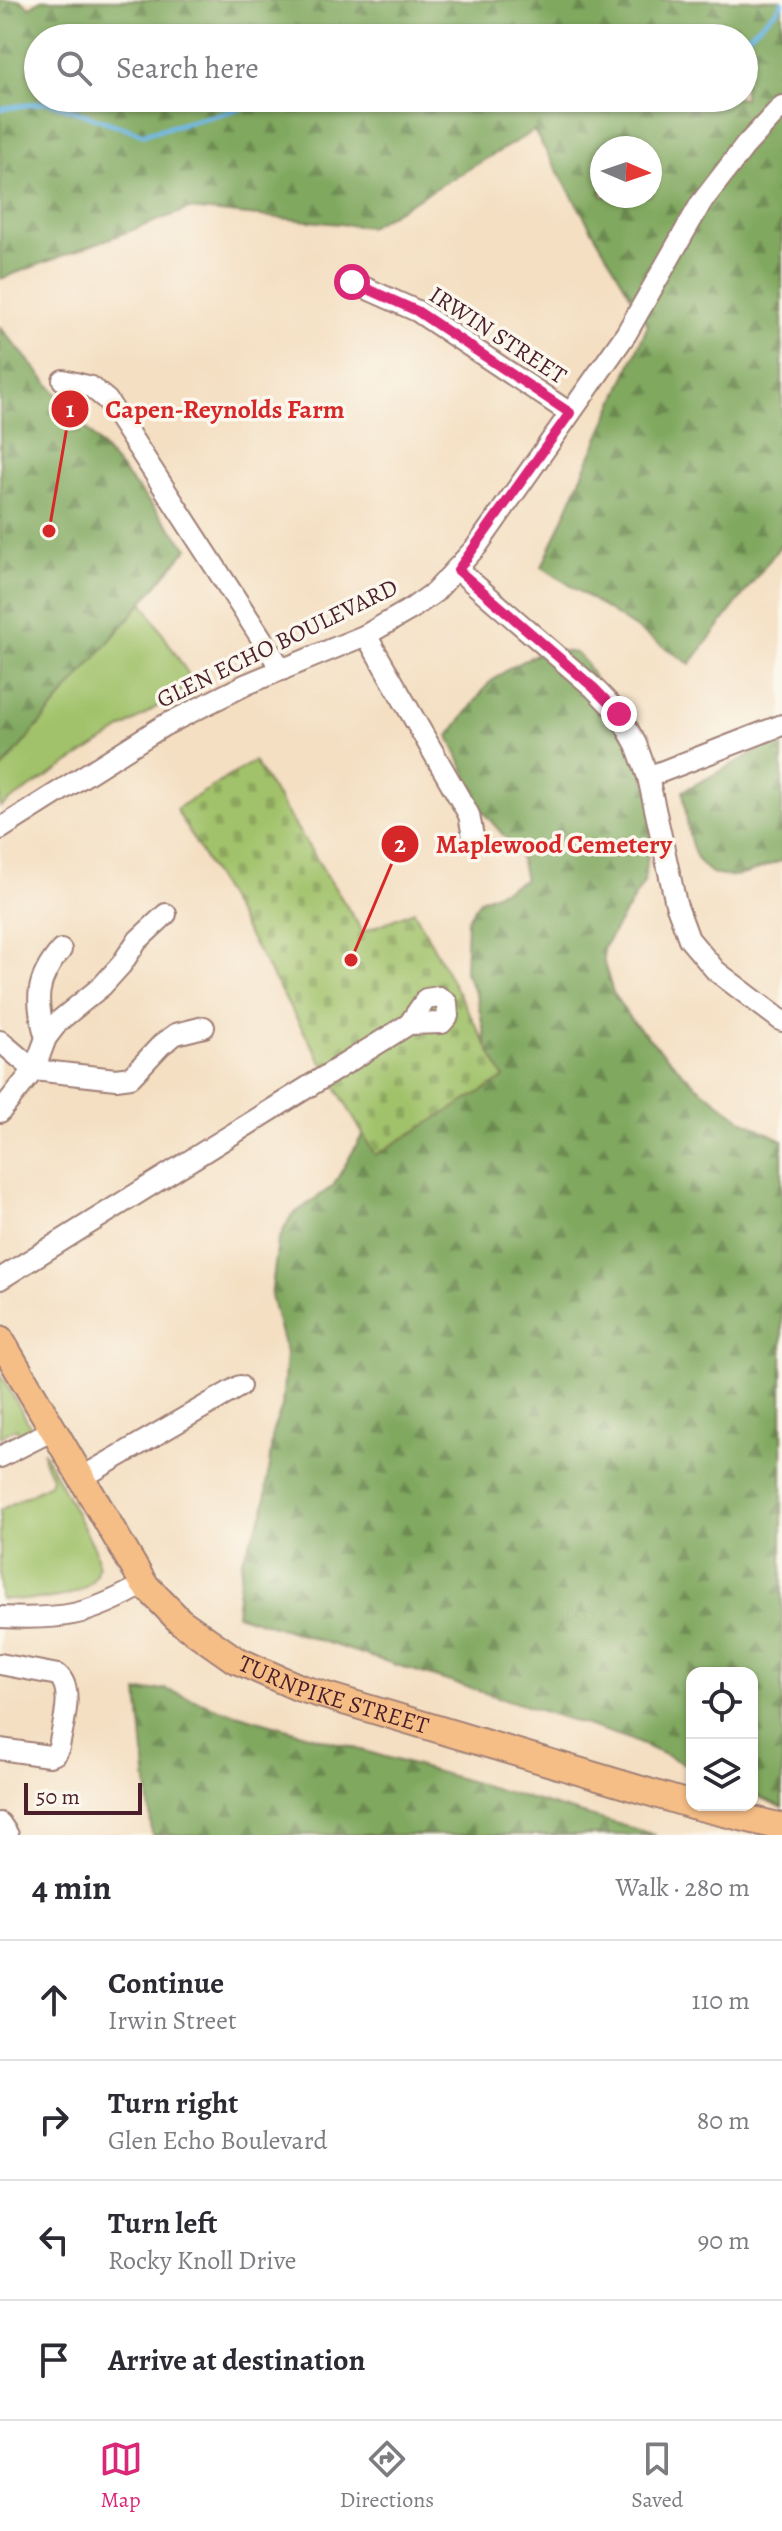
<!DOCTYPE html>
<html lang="en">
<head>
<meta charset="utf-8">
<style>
	body { margin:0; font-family:Alegreya,serif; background:#f2f2f3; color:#2b2b33 }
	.controls { position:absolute; right:24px; bottom:24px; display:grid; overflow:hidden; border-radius:16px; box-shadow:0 2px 6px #0004 }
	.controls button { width:72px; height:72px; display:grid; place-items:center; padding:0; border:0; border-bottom:2px solid #e1e1e2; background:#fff; color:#2b2b33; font:40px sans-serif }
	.compass { position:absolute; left:590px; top:136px; width:72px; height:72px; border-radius:50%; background:#fff; box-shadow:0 2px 6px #0004; rotate:92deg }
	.scale { position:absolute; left:24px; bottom:20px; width:118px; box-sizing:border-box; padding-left:8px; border:4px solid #4a1f2b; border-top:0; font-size:22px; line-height:28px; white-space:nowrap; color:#4a1f2b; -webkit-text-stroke:6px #fbf7ec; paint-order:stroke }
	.stop { position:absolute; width:24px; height:24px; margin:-18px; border:6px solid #db2777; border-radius:50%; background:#fff }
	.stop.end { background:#db2777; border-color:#fff; box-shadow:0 2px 8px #0008 }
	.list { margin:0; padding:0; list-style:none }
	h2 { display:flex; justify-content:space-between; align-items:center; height:104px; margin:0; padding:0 32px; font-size:34px }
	h2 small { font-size:26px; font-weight:400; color:#7c7c81 }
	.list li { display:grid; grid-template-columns:52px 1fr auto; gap:24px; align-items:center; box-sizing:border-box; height:120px; padding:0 32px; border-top:2px solid #e1e1e2 }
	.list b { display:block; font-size:30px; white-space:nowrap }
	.list p { margin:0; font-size:26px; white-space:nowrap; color:#7c7c81 }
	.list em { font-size:26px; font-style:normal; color:#7c7c81 }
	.icon { flex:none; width:44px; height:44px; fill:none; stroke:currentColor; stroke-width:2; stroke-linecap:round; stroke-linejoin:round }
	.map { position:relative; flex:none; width:782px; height:1835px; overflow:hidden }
	.search { position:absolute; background:#fff; box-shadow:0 2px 6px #0004; left:24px; right:24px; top:24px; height:88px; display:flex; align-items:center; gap:20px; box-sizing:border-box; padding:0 28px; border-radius:44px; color:#7c7c81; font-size:30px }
	.sheet { height:584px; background:#fff }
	nav { display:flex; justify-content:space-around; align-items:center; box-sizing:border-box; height:112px; border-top:2px solid #e1e1e2; background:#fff; font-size:22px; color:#7c7c81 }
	nav a { display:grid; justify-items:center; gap:4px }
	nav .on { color:#db2777 }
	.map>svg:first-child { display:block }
	.green { fill:#a1c26b; stroke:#76704b; stroke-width:2 }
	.forest { fill:url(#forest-firs); stroke:#656445; stroke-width:2; fill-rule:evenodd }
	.cemetery { fill:url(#cemetery-stones); stroke:#76704b; stroke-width:2 }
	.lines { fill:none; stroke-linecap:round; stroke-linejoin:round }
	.stream { stroke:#6bb5e3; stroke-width:5 }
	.minor-casing { stroke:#9f7f76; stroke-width:24 }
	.major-casing { stroke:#9f7f76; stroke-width:30 }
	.minor { stroke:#fff; stroke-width:20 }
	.major { stroke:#f6be87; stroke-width:26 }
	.route { stroke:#db2777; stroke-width:10 }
	.labels { text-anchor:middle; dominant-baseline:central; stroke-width:7; stroke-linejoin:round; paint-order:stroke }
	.street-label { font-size:24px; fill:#4a1f2b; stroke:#fbf7ec }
	.leader { fill:none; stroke:#d62828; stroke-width:3 }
	.callout-dot { fill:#d62828; stroke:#fbf7ec; stroke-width:3 }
	.mark-label { font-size:24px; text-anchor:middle; font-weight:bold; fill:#fff }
	.callout-label { font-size:26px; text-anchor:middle; font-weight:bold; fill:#d62828; stroke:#fbf7ec; stroke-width:7; stroke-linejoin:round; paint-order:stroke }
</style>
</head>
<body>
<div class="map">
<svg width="782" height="1835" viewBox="0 0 782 1835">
	<defs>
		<pattern id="forest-firs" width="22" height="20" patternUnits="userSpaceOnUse" patternTransform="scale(2)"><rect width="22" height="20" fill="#80a85f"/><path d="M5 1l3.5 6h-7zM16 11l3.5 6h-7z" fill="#6b884f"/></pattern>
		<pattern id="cemetery-stones" width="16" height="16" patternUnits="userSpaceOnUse" patternTransform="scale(2)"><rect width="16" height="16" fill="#a1c26b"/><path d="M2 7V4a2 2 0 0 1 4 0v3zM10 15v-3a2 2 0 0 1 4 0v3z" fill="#8ca65d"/></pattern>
	</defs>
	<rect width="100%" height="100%" fill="#fbf7ec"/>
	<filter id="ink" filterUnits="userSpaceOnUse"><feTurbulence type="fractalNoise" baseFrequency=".0125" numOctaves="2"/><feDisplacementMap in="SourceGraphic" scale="16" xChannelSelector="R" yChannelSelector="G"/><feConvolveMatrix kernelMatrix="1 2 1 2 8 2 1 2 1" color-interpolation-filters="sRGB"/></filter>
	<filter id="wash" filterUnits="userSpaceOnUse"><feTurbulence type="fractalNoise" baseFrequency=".006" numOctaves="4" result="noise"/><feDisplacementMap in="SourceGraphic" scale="32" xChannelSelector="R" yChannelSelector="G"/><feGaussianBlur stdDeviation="1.8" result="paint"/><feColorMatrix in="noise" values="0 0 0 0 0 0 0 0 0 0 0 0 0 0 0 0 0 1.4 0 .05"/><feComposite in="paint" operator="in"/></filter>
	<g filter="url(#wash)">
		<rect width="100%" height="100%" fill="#f4dfc2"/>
		<g class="green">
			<path d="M0,378l194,305 -194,124z"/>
			<path d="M0,1373l34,60 -12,5 -6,-10 -16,9z"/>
			<path d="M43,1451l52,98c18,55 -61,51 -95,50v-89l50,-26 2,-7 -8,-17z"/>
		</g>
		<g class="forest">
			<path d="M0,0h20l10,7 11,-7h741v544l-92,120 -148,-97 106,-242 -114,-194 -165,96 -180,-18 -189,70zM38,38h706v60h-706zM602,148h48v48h-48z"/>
			<path d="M0,327l188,221 -188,223z"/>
			<path d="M547,649l29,4 10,10 53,99 16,44 -11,76 -41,67 1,14 9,30 17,26 63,64 49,37 40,20v667l-30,-13v-121h-60v94l-65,-29 -391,-124 6,-54 22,-49 9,-81 9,-23 4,-54 -15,-57 7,-55 13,-25 42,-30 27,-47 17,-22 111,-65 -11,-55 -12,-25 2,-52 13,-20 45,-20 -6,-27 -36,-41 -34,-76 40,-53 22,-16z"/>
			<path d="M782,738v123c-14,3 -27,11 -41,14 -54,11 -52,-46 -58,-84z"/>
			<path d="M165,1689l57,21 434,125h-504l-14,-143z"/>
		</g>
		<path class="cemetery" d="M254,761l109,171 51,-21 90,167 -129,77 -199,-346z"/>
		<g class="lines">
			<g class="stream">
				<path d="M744,39l34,-30 4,-7"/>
				<path d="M0,109l47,-7 96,32 138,-36"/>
			</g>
		</g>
	</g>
	<g filter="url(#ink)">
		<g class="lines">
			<defs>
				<g id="minor">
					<path d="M352,282l65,29 153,102"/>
					<path d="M63,380l28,7 16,13 175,270"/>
					<path d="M458,570l136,118 25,26 17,30 12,33 28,127 13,35 27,32 66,50"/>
					<path d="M366,635l98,171 5,9 5,27"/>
					<path d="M648,777l134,-52"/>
					<path d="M0,829l163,-103 84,-42 119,-49 45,-26 24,-17 42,-46 149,-212 75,-131 44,-57 37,-40"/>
					<path d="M46,1038c-11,-37 -11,-58 15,-88"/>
					<path d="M0,1041l34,29 82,9 15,-2 30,-32 15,-11 28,-7"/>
					<path d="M0,1112l34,-42 12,-32 13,-17 43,-35 19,-21 16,-24 29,-27"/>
					<path d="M0,1279l409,-255 17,-25 13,-2 8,6 1,13 -6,7 -33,1"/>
					<path d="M0,1457l53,-27"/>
					<path d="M81,1478l159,-92"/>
					<path d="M0,1617c62,3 89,-1 144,-33"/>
					<path d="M0,1664l58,11c17,15 4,52 1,72l-4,7 -6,2 -49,-7"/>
					<path d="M0,1823l8,12"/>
				</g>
				<g id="major">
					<path id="s1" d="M0,1339l144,245 36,37 54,38 66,29 392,117"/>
					<path d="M692,1805l90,22"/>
				</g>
			</defs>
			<use href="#minor" class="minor-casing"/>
			<use href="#major" class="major-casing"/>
			<use href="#minor" class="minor"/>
			<use href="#major" class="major"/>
		</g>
	</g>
	<g class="lines" filter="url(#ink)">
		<path class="route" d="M352,282l65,29 153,102 -112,157 136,118 25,26"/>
	</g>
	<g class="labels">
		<g class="street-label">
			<text transform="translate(498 335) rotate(33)">IRWIN STREET</text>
			<text transform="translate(277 643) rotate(-26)">GLEN ECHO BOULEVARD</text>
			<text stroke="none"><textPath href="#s1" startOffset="508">TURNPIKE STREET</textPath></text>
		</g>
	</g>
	<path class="leader" d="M49 531L70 409M351 960L400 844"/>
	<g class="callout-dot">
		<circle cx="49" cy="531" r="8"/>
		<circle cx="351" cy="960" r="8"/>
		<circle cx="70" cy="409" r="20"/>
		<circle cx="400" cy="844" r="20"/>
	</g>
	<g class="mark-label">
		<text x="70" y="417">1</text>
		<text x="400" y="852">2</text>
	</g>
	<g class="callout-label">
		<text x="225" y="418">Capen-Reynolds Farm</text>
		<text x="554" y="853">Maplewood Cemetery</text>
	</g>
</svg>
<div class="controls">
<button><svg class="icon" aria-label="locate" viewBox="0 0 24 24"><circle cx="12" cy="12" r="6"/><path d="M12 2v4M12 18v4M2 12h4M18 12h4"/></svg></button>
<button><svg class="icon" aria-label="layers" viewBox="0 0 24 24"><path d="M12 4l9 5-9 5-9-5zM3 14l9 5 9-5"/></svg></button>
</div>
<svg class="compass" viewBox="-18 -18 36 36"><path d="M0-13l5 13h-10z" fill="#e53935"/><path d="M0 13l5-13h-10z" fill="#7c7c81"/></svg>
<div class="scale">50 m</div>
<div class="stop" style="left:352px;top:282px"></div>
<div class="stop end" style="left:619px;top:714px"></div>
<div class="search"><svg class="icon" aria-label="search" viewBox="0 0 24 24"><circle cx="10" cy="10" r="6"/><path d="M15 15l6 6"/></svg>Search here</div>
</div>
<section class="sheet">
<h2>4 min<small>Walk · 280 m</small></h2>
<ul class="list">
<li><svg class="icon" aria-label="ahead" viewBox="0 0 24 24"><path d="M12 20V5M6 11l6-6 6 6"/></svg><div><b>Continue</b><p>Irwin Street</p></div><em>110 m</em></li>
<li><svg class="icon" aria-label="right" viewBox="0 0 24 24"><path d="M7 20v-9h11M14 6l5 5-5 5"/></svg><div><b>Turn right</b><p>Glen Echo Boulevard</p></div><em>80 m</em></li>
<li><svg class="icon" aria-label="left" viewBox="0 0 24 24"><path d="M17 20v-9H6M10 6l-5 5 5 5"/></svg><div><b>Turn left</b><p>Rocky Knoll Drive</p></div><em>90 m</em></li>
<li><svg class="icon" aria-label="arrive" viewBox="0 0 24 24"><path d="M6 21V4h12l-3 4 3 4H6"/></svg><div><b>Arrive at destination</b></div></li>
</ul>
</section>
<nav>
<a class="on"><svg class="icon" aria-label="map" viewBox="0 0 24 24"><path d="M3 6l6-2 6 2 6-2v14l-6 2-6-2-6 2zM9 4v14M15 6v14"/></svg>Map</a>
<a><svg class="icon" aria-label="directions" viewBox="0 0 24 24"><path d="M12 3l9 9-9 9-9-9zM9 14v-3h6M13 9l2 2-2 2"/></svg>Directions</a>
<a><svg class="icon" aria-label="saved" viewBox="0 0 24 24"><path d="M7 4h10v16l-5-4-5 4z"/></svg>Saved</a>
</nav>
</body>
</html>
